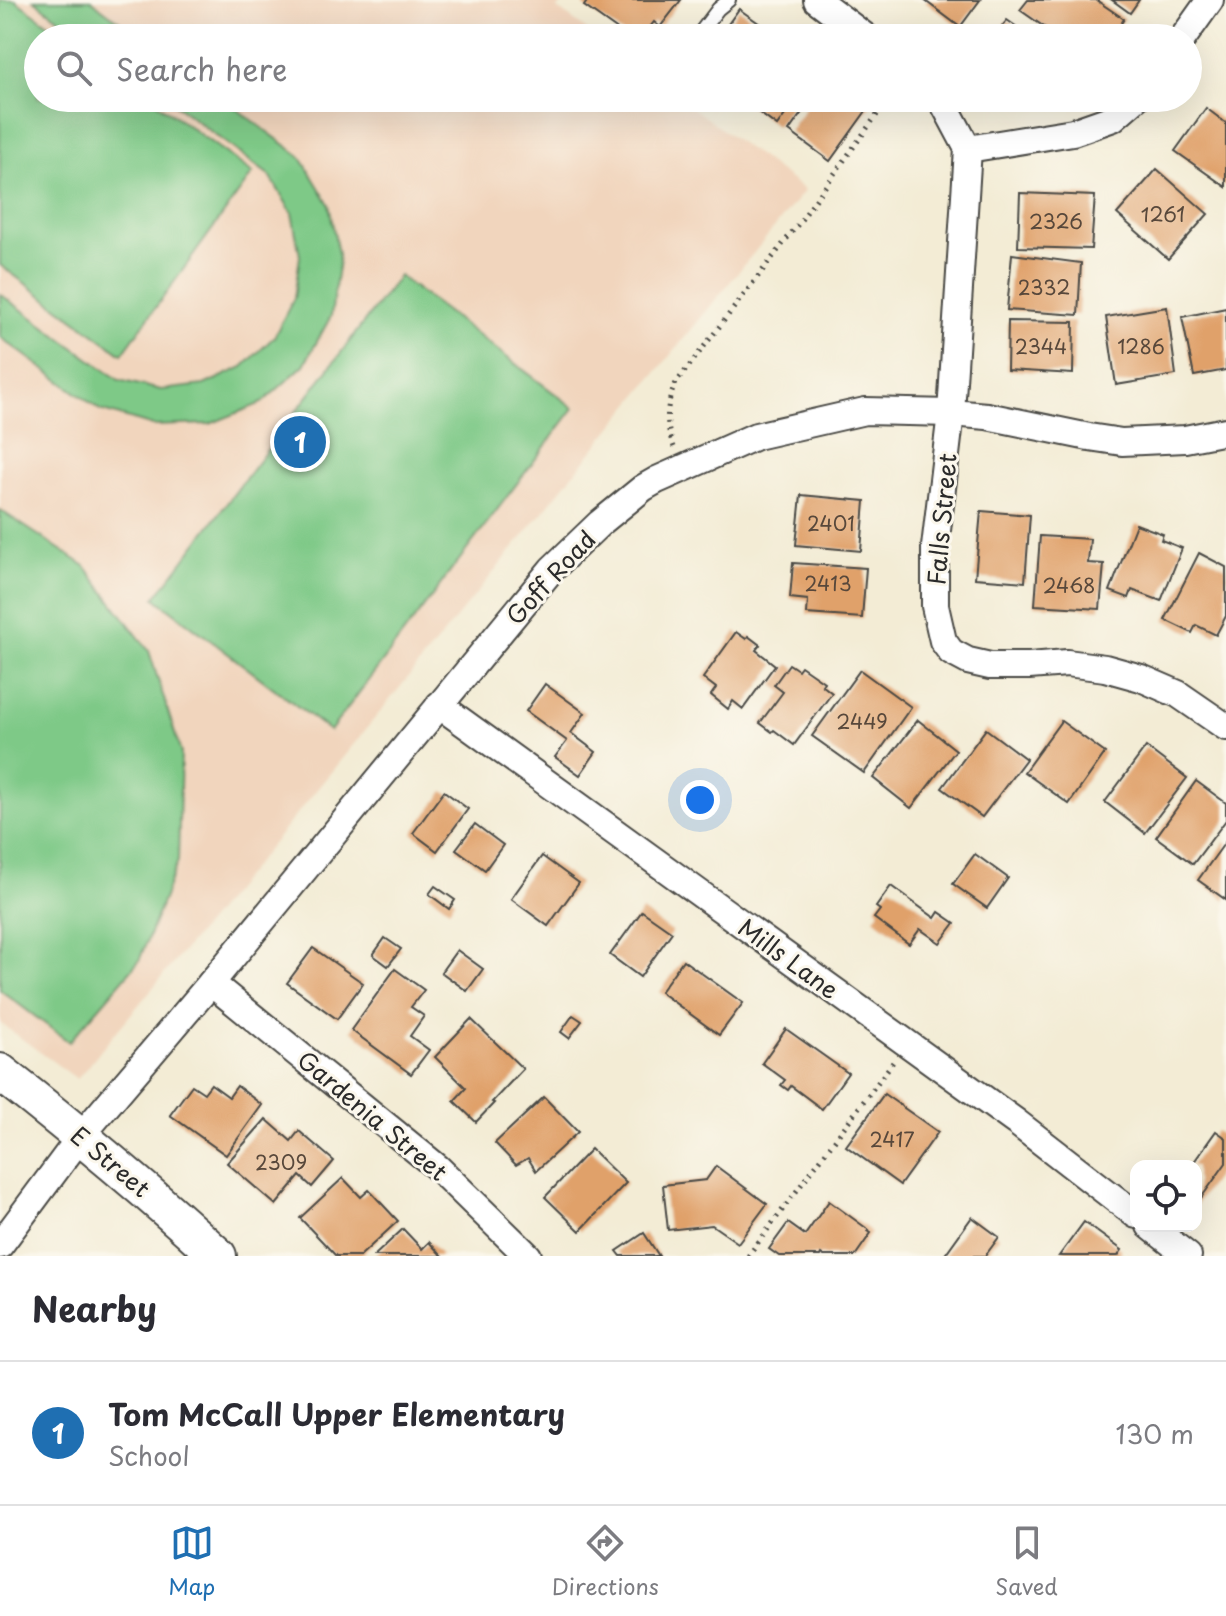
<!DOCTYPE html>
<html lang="en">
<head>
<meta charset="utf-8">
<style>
	body { margin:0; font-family:"Playpen Sans",sans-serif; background:#f7f7f7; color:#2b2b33 }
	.controls { position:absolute; right:24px; bottom:24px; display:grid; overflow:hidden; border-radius:16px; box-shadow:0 8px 32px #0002 }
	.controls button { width:72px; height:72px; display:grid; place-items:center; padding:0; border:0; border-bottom:2px solid #e1e1e2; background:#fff; color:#2b2b33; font:40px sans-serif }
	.you { position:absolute; left:700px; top:800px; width:28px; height:28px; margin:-20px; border:6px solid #fff; border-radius:50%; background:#1a73e8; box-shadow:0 0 0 12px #1a73e833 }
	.badge { display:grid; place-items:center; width:52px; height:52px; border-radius:50%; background:#1f6fb2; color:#fff; font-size:26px; font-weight:700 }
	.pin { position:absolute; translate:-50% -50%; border:4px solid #fff; box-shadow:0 2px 8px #0006 }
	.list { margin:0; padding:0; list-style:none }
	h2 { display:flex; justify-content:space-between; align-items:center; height:104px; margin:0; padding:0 32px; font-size:34px }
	h2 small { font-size:26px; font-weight:400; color:#7c7c81 }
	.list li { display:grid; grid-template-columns:52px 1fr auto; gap:24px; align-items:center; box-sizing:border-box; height:144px; padding:0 32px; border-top:2px solid #e1e1e2 }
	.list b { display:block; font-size:30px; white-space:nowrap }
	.list p { margin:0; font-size:26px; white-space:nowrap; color:#7c7c81 }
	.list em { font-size:26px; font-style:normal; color:#7c7c81 }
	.icon { flex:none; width:44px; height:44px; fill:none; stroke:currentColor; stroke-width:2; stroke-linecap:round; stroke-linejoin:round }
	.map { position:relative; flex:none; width:1226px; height:1256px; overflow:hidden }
	.search { position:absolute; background:#fff; box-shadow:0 8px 32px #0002; left:24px; right:24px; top:24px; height:88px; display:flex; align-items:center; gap:20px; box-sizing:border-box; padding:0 28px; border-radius:44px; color:#7c7c81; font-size:30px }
	.sheet { height:248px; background:#fff }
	nav { display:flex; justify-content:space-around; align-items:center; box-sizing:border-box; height:112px; border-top:2px solid #e1e1e2; background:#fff; font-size:22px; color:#7c7c81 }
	nav a { display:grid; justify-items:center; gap:4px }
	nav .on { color:#1f6fb2 }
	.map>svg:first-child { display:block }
	.built { fill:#f1d5bd }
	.green { fill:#7ec987; stroke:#547a59; stroke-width:2 }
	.building { fill:#e0a16b }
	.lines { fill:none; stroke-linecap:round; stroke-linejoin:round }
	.service-casing { stroke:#494844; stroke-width:16 }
	.minor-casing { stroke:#494844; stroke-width:30 }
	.secondary-casing { stroke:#494844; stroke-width:40 }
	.path { stroke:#494844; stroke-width:5; stroke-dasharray:2 6; stroke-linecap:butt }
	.service { stroke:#fff; stroke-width:12 }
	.minor { stroke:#fff; stroke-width:26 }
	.secondary { stroke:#fff; stroke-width:36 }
	.labels { text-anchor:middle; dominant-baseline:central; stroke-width:6; stroke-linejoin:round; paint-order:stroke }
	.number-label { font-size:20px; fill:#58483b }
	.street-label { font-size:24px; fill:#2b2b2b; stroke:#fbf7ec }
</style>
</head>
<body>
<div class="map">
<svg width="1226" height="1256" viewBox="0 0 1226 1256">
	<rect width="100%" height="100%" fill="#fbf7ec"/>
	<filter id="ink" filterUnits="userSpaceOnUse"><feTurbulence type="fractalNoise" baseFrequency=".0125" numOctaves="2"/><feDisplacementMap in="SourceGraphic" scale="16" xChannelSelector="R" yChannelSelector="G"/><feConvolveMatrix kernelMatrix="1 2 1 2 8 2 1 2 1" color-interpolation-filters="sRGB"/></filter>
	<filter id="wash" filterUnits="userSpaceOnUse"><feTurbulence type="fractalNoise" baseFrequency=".006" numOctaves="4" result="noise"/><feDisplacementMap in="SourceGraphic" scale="32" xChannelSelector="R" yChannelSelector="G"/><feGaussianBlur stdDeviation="1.8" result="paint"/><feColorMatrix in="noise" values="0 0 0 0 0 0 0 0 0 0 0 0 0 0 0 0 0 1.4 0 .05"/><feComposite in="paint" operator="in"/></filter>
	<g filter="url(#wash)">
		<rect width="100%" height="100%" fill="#f3ecd5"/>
		<path class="built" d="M0,0h564l-6,9 40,29h-560v60h641l126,92 -522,641 -206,248 -77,-56z"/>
		<g class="green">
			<path d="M0,0h15l53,38h-30v60h112l103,75 -131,181 -122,-89z"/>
			<path d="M34,0h57l51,38h-57z"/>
			<path d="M166,98h56l78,58 29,48 10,56 -8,56 -27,49 -42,38 -52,21 -57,2 -53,-16 -100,-73v-43l119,86 42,10 43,-5 39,-18 31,-30 20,-39 6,-42 -8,-43 -22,-37z"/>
			<path d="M399,276l175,132 -244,323 -175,-133z"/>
			<path d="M0,510l85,56 64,85 32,102 -3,108 -39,100 -70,81 -69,-52z"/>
		</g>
		<g id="blocks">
			<g class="building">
				<path d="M588,0h93l-21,27 -6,-5 -8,10 3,2 -3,4h-17l-45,-32z"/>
				<path d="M924,0h56l-20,27z"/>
				<path d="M1028,0h68l28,19 -13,19h-51l-40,-28z"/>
				<path d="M1112,0h27l-9,13z"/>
				<path d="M739,9l38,27 -2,2h-57z"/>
				<path d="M1007,20l26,18h-40z"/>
				<path d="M745,98h52l-20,28 -34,-25z"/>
				<path d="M812,98h50l9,6 -41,57 -41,-30z"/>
				<path d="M1206,108l20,15v64l-51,-36z"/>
				<path d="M1157,169l51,45 -40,45 -51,-45z"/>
				<path d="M1020,193l75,3 -4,53 -73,-2z"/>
				<path d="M1012,254l69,9 -3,52 -71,-5z"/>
				<path d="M1167,307l9,68 -60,10 -10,-68z"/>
				<path d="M1226,308v62l-32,6 -12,-59z"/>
				<path d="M1008,321l66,1 -1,52 -66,-4z"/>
				<path d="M801,495l64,6 -4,50 -65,-6z"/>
				<path d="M981,511l49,4 -5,67 -50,-4z"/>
				<path d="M1136,524l27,10 -2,6 21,8 -21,53 -29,-11 -3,8 -19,-7z"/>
				<path d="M1040,536l50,3 -2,24 16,1 -4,45 -65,-4z"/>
				<path d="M1199,553l27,14v49l-10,19 -20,-10 -4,8 -27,-13z"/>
				<path d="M793,563l73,5 -4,50 -55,-4 1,-14 -18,-2z"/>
				<path d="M736,632l10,7 2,-3 12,9 -4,5 19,15 -32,44 -10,-8 -5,8 -17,-14 5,-7 -13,-10z"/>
				<path d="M789,664l9,6 3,-4 23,16 -2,3 10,8 -38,52 -20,-15 -2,2 -12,-9 23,-31 -9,-7z"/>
				<path d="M860,670l51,37 -47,66 -52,-37z"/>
				<path d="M545,684l40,29 -14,20 25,19 -16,23 -25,-18 12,-16 -41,-30z"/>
				<path d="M918,720l38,30 -45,58 -38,-30z"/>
				<path d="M1061,721l44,32 -36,51 -45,-32z"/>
				<path d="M986,729l40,30 -44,58 -40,-29z"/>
				<path d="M1146,747l41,31 -42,55 -40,-31z"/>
				<path d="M1196,781l30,22v17l-33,44 -37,-27z"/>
				<path d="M444,791l24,18 -31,42 -24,-18z"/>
				<path d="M475,824l28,21 -18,25 -29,-21z"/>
				<path d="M1226,841v59l-28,-20z"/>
				<path d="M975,854l33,24 -21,30 -34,-24z"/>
				<path d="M542,856l37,27 -31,43 -37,-27z"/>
				<path d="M435,886l20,14 -6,9 -20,-15z"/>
				<path d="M891,886l44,32 4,-6 16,11 -15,20 -20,-14 -11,15 -35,-26 6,-8 -4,-3z"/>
				<path d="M642,911l30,21 -32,45 -30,-22z"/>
				<path d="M385,938l16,11 -13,17 -15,-11z"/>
				<path d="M313,948l50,35 -26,36 -50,-36z"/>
				<path d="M457,950l26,19 -16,22 -26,-19z"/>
				<path d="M683,960l60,43 -24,32 -59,-43z"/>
				<path d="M395,969l29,21 -13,17 13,9 -14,20 19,14 -18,24 -60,-44z"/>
				<path d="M573,1015l9,6 -13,17 -8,-6z"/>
				<path d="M471,1019l52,50 -31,33 2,1 -18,19 -22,-21 12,-13 -31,-31z"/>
				<path d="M786,1029l62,44 -26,36 -31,-23 -3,4 -7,-5 4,-5 -23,-17z"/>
				<path d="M211,1084l18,13 8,-11 25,19 -36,50 -56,-40 22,-30 12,8z"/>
				<path d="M884,1094l54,38 -38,53 -54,-39z"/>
				<path d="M544,1097l34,35 -42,39 -8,-13 -12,7 -21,-22z"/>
				<path d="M266,1119l25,22 8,-10 35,30 -22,26 -12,-11 -24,29 -49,-42z"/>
				<path d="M1216,1131l10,7v25l-30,42v-39h-5z"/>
				<path d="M591,1149l35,34 -46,48 -35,-34z"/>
				<path d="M716,1166l51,38 -29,39 -26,-18 -44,5 -5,-45 43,-5z"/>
				<path d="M343,1178l18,19 8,-7 29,31 -38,35h-24l-36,-38z"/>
				<path d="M829,1201l40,29 -1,1 3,2 -16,23h-31l-3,-2 -1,2h-41l-10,-7 19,-26 17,12z"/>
				<path d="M972,1217l27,20 -14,19h-41z"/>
				<path d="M1084,1222l38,28 -4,6h-59z"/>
				<path d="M403,1229l19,20 7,-7 13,14h-68z"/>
				<path d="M644,1233l15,23h-38l-4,-5z"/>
			</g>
		</g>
	</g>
	<g filter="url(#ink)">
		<use href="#blocks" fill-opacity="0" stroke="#494844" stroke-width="2"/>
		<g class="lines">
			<defs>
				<path id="service" d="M696,38l22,-29 11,-9"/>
				<g id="minor">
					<path d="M817,0l50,38"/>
					<path d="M1183,38l27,-38"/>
					<path d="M938,98l6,6 24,45 -17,264 -16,134v59l8,35 8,11 17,9 22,5h39l38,-3 38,5 36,10 37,16 48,33"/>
					<path d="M968,149l105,-17 40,-14 23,-20"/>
					<path d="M439,705l577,417 120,93"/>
					<path d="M211,983l227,185 90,88"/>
					<path d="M1150,1226l38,30"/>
					<path d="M0,1245l81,-109 130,-153 341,-414 48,-46 43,-35 14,-8 99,-44 109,-25 86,2 36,3 102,21 33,5 63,-3 41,-8"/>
				</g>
				<path id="secondary" d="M0,1072c75,59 148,119 218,184"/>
			</defs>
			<use href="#service" class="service-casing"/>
			<use href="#minor" class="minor-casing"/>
			<use href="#secondary" class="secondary-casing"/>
			<g class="path">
				<path d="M674,447c-9,-22 -9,-42 2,-64l120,-156 93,-129"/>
				<path d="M748,1256l145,-194"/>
			</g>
			<use href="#service" class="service"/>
			<use href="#minor" class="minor"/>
			<use href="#secondary" class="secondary"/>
		</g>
	</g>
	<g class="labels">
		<g class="number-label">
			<text x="1163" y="214">1261</text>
			<text x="1056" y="221">2326</text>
			<text x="1044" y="287">2332</text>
			<text x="1041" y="346">2344</text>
			<text x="1141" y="346">1286</text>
			<text x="831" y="523">2401</text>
			<text x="828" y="583">2413</text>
			<text x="1069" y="585">2468</text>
			<text x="862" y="721">2449</text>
			<text x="892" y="1139">2417</text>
			<text x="281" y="1162">2309</text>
		</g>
		<g class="street-label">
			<text transform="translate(941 519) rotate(-85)">Falls Street</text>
			<text transform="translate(550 577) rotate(-47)">Goff Road</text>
			<text transform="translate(789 958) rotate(36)">Mills Lane</text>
			<text transform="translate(373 1115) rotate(40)">Gardenia Street</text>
			<text transform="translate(111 1161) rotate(40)">E Street</text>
		</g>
	</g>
</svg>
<div class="controls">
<button><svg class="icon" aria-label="locate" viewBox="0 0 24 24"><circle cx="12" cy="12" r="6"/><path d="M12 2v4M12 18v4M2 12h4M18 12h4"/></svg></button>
</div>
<div class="you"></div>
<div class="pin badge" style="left:300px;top:442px">1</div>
<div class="search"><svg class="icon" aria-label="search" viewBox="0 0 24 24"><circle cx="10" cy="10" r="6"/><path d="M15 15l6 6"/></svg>Search here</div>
</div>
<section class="sheet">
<h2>Nearby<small></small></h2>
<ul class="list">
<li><span class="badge">1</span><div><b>Tom McCall Upper Elementary</b><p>School</p></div><em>130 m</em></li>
</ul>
</section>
<nav>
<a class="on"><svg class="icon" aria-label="map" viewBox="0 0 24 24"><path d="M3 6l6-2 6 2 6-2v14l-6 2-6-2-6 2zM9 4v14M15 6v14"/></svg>Map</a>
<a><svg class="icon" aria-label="directions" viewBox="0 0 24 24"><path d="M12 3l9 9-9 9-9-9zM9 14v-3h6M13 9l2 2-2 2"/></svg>Directions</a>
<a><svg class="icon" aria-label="saved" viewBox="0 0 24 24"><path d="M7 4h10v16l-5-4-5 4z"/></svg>Saved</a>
</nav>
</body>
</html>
